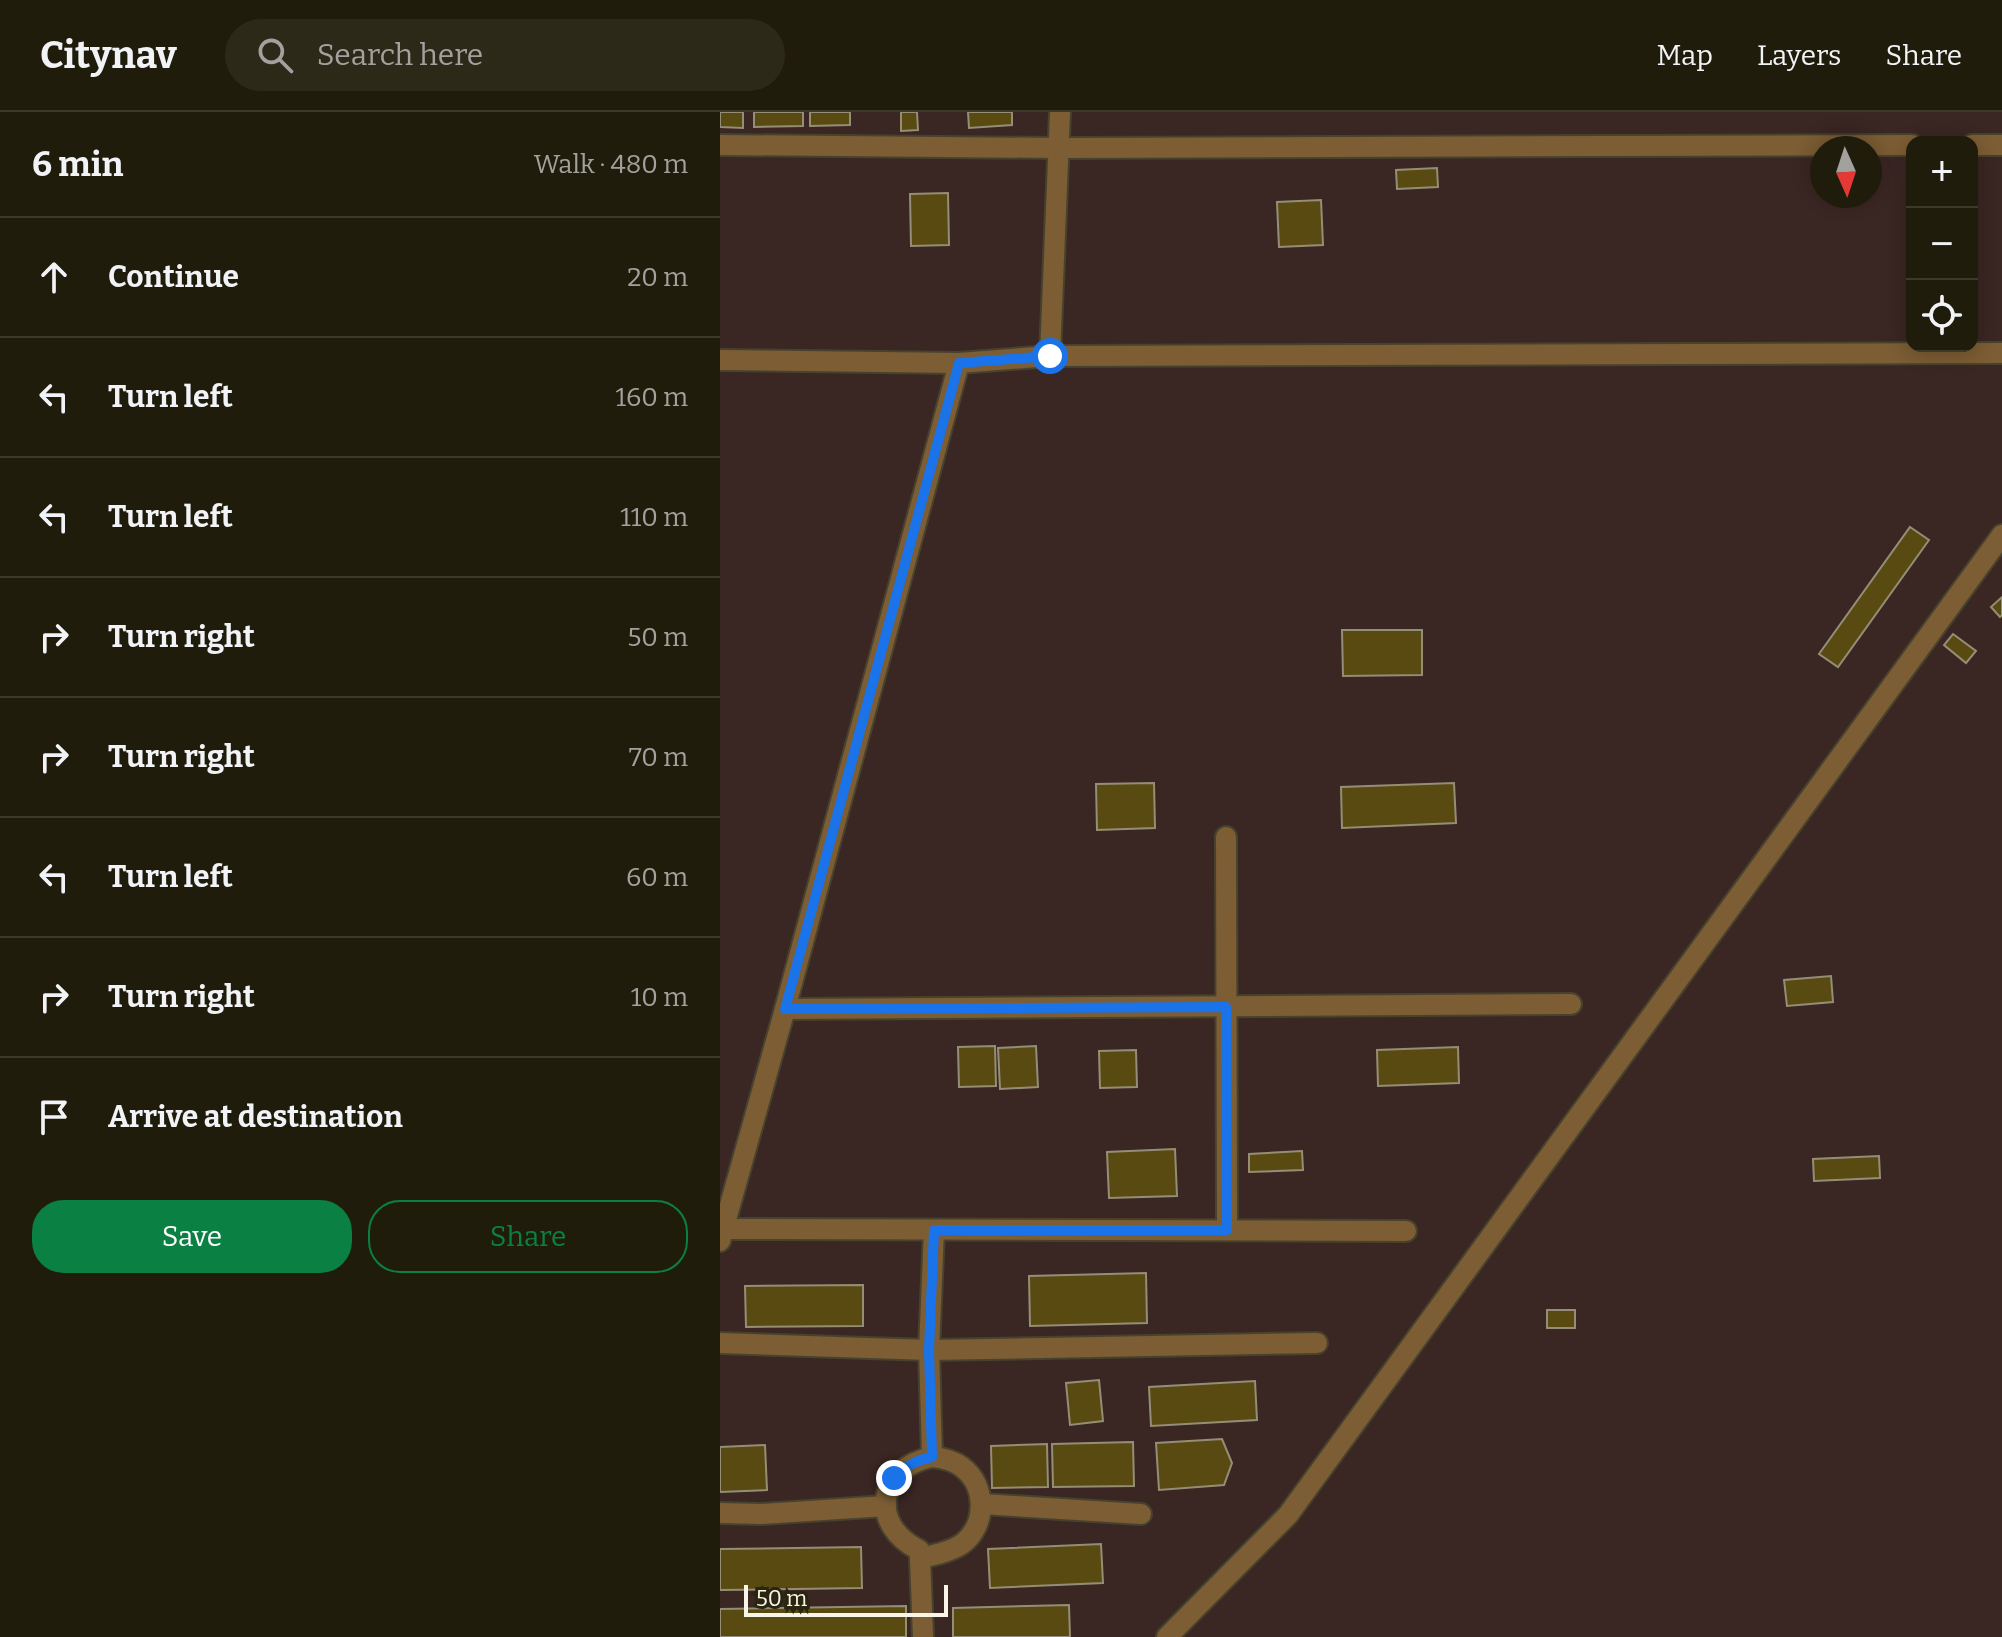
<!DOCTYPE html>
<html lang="en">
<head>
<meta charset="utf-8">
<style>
	body { margin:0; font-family:Bitter,serif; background:#2d2919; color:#f1f3f6 }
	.controls { position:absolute; right:24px; top:24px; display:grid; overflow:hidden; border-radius:16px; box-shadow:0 4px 20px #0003 }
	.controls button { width:72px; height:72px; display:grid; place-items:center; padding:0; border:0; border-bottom:2px solid #3d3a2c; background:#201c0b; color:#f1f3f6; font:40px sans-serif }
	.compass { position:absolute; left:1090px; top:24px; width:72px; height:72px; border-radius:50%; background:#201c0b; box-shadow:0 4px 20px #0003; rotate:177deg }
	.scale { position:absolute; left:24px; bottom:20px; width:204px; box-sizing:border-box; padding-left:8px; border:4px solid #f9f5e8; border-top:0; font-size:22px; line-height:28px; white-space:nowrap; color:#f9f5e8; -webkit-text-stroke:6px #2a250f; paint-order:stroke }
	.stop { position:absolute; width:24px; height:24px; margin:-18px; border:6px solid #1a73e8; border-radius:50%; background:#fff }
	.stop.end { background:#1a73e8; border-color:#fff; box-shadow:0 2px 8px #0008 }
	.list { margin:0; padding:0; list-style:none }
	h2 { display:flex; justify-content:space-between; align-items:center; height:104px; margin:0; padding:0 32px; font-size:34px }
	h2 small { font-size:26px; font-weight:400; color:#a2a19d }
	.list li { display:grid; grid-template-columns:52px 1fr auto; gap:24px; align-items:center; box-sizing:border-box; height:120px; padding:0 32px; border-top:2px solid #3d3a2c }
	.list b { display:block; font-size:30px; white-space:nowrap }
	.list em { font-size:26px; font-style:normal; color:#a2a19d }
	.actions { display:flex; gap:16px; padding:24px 32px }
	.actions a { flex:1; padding:18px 0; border:2px solid #0b8043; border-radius:32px; text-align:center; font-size:28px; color:#0b8043 }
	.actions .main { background:#0b8043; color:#fff }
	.icon { flex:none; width:44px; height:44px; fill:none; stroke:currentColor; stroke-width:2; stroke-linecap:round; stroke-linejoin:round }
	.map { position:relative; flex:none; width:1282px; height:1525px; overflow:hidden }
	header { display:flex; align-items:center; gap:48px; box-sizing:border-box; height:112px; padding:0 40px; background:#201c0b; border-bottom:2px solid #3d3a2c }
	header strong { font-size:38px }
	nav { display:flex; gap:44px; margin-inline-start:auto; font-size:28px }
	.search { width:560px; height:72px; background:#2d2919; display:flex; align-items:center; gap:20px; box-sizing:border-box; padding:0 28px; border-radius:44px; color:#a2a19d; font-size:30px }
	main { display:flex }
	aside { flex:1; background:#201c0b }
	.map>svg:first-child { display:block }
	.industrial { fill:#3a2623; fill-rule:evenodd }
	.building { fill:#584a11; stroke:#958e76; stroke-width:2 }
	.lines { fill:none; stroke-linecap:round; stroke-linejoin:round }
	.minor-casing { stroke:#47422d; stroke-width:24 }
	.minor { stroke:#7c5d34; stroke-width:20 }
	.route { stroke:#1a73e8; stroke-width:10 }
</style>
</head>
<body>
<header>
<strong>Citynav</strong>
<div class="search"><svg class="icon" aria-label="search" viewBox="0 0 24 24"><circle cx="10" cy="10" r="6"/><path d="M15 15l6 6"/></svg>Search here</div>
<nav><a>Map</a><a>Layers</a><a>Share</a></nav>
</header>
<main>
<aside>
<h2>6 min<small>Walk · 480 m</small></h2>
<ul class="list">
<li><svg class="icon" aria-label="ahead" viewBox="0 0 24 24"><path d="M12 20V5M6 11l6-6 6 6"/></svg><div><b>Continue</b></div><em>20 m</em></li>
<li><svg class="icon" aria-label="left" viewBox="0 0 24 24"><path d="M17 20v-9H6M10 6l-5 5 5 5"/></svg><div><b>Turn left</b></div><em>160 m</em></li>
<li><svg class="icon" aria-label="left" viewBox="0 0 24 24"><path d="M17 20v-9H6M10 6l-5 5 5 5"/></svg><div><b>Turn left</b></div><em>110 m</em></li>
<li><svg class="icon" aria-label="right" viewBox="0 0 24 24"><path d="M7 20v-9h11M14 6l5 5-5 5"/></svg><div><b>Turn right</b></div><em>50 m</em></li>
<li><svg class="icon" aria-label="right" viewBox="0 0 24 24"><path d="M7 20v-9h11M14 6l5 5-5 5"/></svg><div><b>Turn right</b></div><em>70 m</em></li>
<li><svg class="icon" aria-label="left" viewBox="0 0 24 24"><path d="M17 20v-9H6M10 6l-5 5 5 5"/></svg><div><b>Turn left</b></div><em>60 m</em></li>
<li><svg class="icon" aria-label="right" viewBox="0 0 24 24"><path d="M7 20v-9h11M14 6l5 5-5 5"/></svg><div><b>Turn right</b></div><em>10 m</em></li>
<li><svg class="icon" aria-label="arrive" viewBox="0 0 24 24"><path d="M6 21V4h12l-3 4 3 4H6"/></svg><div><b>Arrive at destination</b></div></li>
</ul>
<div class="actions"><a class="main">Save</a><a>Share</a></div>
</aside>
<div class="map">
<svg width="1282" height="1525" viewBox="0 0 1282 1525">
	<rect width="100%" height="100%" fill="#2a250f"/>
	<path class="industrial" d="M0,0h1282v1525h-1282zM1192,30h60v204h-60zM1102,36h48v48h-48z"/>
	<g class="building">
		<path d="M0,0h23v16l-23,-1z"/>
		<path d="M34,0h49v14l-49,1z"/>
		<path d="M90,0h40v13l-40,1z"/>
		<path d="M181,0h16l1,18 -17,1z"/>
		<path d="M248,0h44v13l-43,3z"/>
		<path d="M717,56l1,19 -41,2 -1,-19z"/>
		<path d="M228,81l1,52 -38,1 -1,-52z"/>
		<path d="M601,88l2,45 -44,2 -2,-45z"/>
		<path d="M1190,415l19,13 -91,127 -19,-13z"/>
		<path d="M1282,485v18l-2,2 -9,-10z"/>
		<path d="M622,518h80v45l-79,1z"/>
		<path d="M1233,522l23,17 -10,12 -22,-18z"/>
		<path d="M434,671l1,45 -58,2 -1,-46z"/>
		<path d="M734,671l2,40 -114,5 -1,-41z"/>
		<path d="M1111,864l2,26 -46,4 -3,-26z"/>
		<path d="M275,934l1,40 -37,1 -1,-40z"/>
		<path d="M316,934l2,41 -38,2 -2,-41z"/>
		<path d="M738,935l1,36 -81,3 -1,-36z"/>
		<path d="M416,938l1,37 -37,1 -1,-37z"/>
		<path d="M455,1037l2,47 -68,2 -2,-46z"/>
		<path d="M582,1039l1,19 -54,2v-18z"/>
		<path d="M1159,1044l1,22 -66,3 -1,-22z"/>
		<path d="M426,1161l1,50 -117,3 -1,-50z"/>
		<path d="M143,1173v41l-117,1 -1,-41z"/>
		<rect x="827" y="1198" width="28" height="18"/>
		<path d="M379,1268l4,41 -33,4 -4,-42z"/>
		<path d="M535,1269l2,39 -106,6 -2,-39z"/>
		<path d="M502,1327l10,24 -8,22 -65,5 -3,-47z"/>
		<path d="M413,1330l1,44 -81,1 -1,-43z"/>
		<path d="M327,1332l1,43 -56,1 -1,-42z"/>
		<path d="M45,1333l2,45 -47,2v-45z"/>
		<path d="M381,1432l2,39 -113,5 -2,-39z"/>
		<path d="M141,1435l1,41 -142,2v-41z"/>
		<path d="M349,1493l1,32h-117v-29z"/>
		<path d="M186,1494v31h-186v-28z"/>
	</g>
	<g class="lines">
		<defs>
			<g id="minor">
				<path d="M0,33l340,3 852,-3"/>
				<path d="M1252,33h30"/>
				<path d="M330,244l10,-244"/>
				<path d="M0,248l239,3 91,-7 952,-3"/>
				<path d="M506,725l1,393"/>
				<path d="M65,897l786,-5"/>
				<path d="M4,1117l682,2"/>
				<path d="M0,1129l65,-232 174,-646"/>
				<path d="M0,1231l209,7 388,-7"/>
				<path d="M212,1345c11,1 21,3 30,10 25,19 25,58 0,77 -12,8 -28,11 -42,14l-1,-8c-51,-26 -41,-82 13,-93z"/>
				<path d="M212,1345l-3,-107 5,-120"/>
				<path d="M262,1392l159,10"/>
				<path d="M0,1401l41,1 125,-8"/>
				<path d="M200,1446l3,79"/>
				<path d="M447,1525l121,-122 714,-980"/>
			</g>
		</defs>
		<use href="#minor" class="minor-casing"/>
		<use href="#minor" class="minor"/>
	</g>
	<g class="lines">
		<path class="route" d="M174,1366c12,-12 22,-18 38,-21l-3,-107 5,-120h293l-1,-223 -441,2 174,-646 91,-7"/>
	</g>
</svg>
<div class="controls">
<button>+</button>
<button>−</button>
<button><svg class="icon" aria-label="locate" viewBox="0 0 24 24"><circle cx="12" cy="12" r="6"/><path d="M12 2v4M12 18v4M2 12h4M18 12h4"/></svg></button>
</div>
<svg class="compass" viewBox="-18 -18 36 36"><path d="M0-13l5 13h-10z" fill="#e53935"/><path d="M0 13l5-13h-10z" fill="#a2a19d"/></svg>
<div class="scale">50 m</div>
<div class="stop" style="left:330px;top:244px"></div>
<div class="stop end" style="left:174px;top:1366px"></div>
</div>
</main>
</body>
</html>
